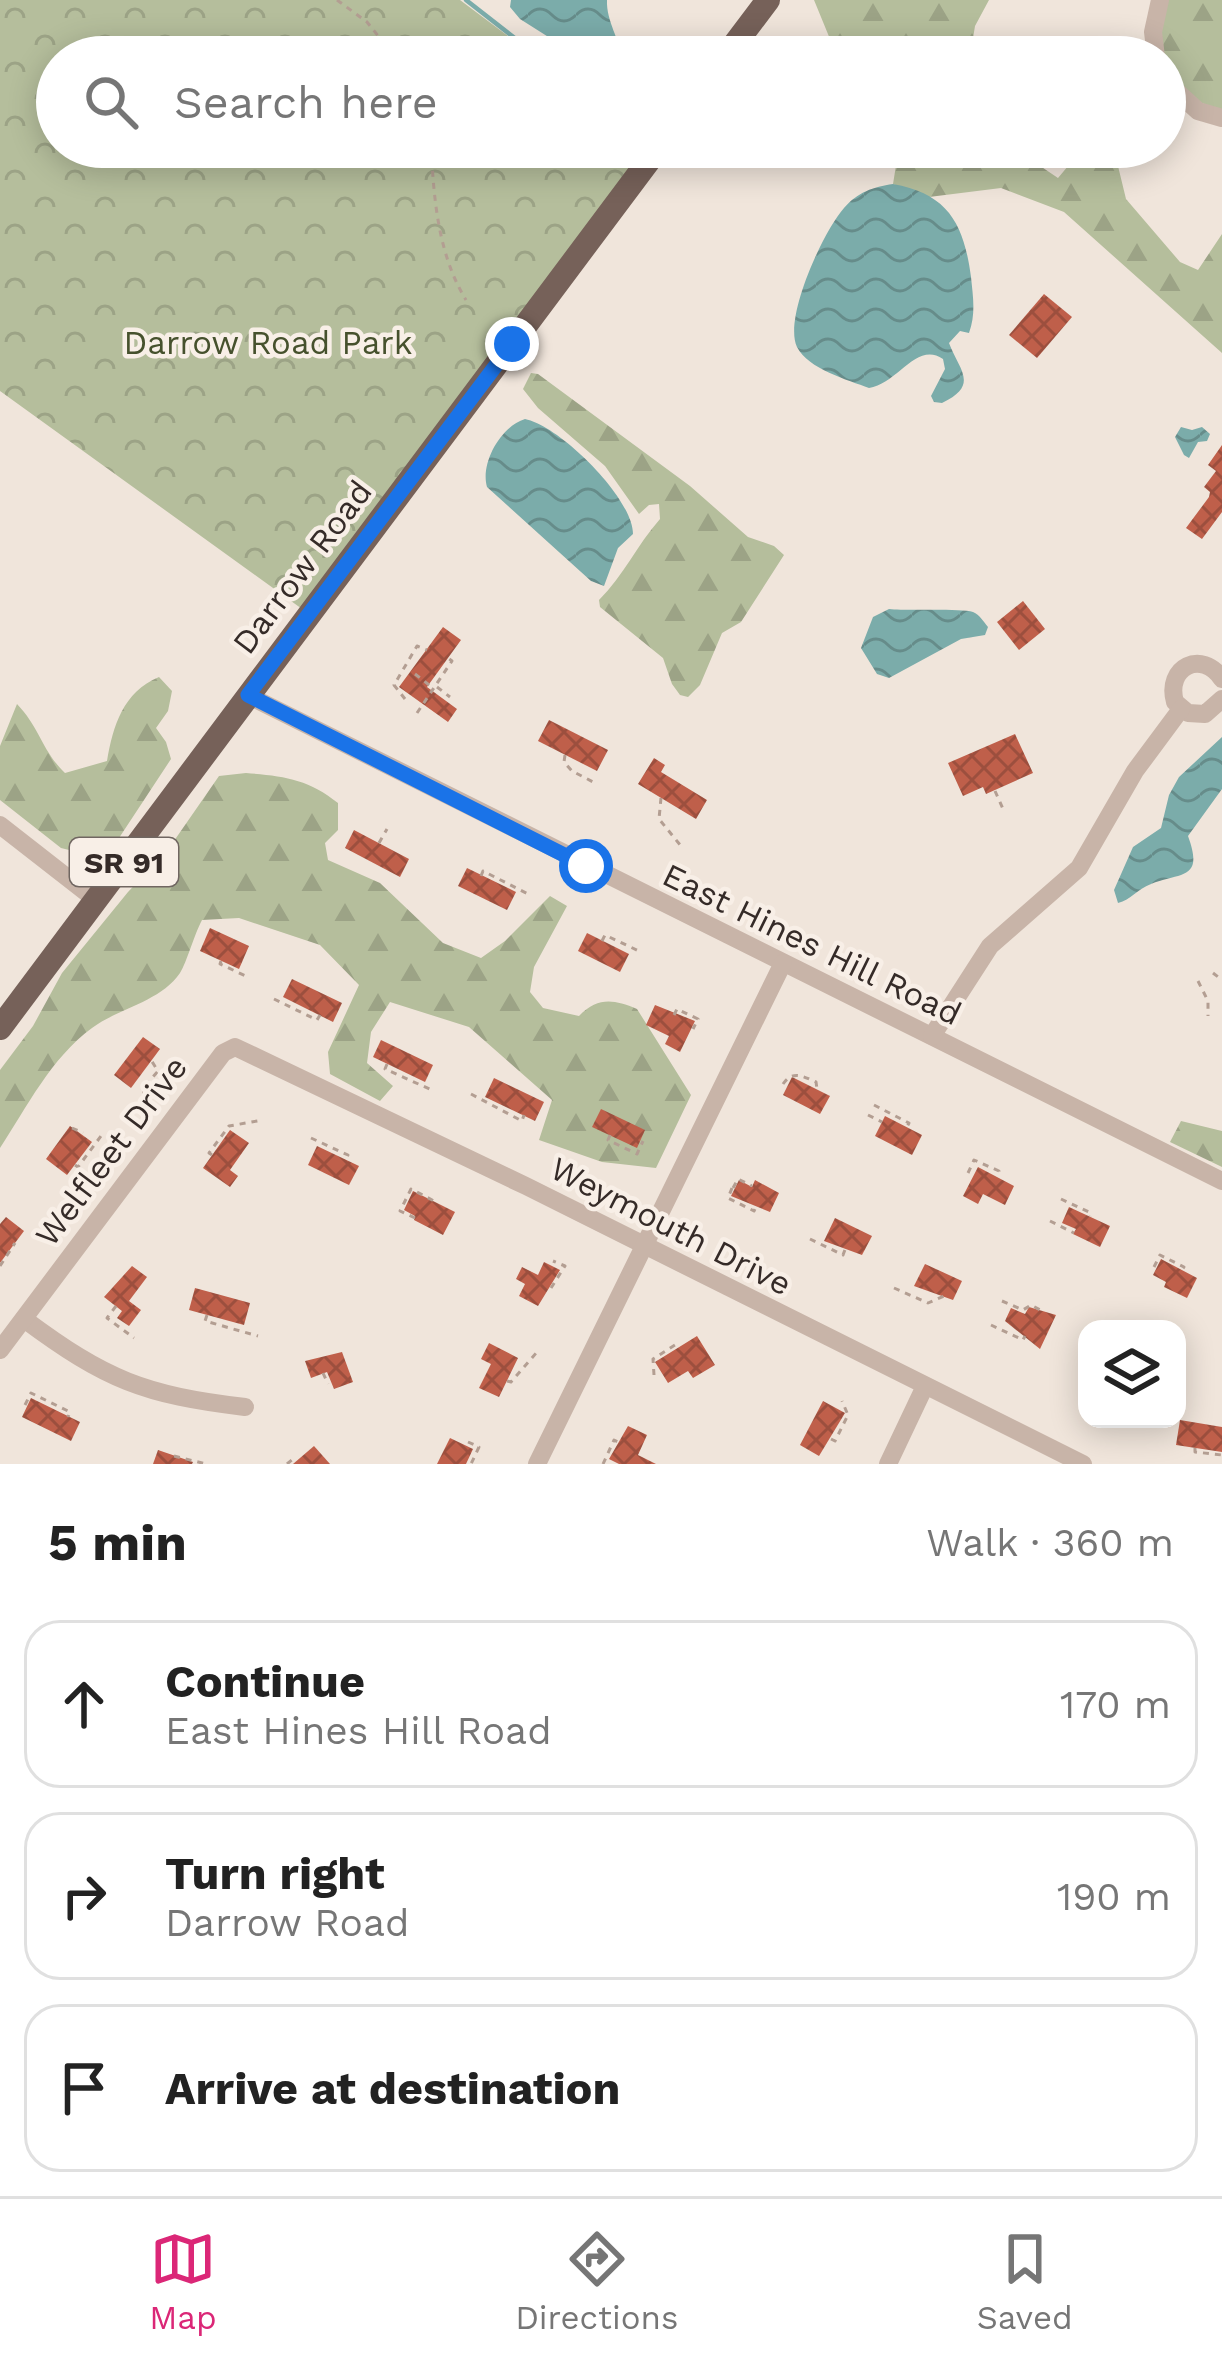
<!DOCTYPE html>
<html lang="en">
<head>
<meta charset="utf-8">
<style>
	body { margin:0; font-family:"Work Sans",sans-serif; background:#f6f6f6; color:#222 }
	.controls { position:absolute; right:36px; bottom:36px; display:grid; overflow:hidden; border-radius:24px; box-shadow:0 6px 30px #0003 }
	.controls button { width:108px; height:108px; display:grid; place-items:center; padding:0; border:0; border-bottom:3px solid #e0e0e0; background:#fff; color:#222; font:60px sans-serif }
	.stop { position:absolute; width:36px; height:36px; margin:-27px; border:9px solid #1a73e8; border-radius:50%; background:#fff }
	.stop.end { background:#1a73e8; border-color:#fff; box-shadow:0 3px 12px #0008 }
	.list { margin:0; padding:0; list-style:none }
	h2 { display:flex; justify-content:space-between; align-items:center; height:156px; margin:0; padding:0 48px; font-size:51px }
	h2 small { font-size:39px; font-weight:400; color:#767676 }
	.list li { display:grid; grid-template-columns:78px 1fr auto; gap:36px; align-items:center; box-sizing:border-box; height:168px; margin:0 24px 24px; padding:0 24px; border:3px solid #e0e0e0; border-radius:36px }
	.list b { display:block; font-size:45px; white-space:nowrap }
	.list p { margin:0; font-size:39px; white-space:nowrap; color:#767676 }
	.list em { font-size:39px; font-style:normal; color:#767676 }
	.icon { flex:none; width:66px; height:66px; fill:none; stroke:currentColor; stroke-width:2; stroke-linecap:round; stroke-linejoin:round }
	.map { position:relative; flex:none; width:1222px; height:1464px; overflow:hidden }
	.search { position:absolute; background:#fff; box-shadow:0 6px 30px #0003; left:36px; right:36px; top:36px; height:132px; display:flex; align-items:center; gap:30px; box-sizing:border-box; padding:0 42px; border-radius:66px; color:#767676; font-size:45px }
	.sheet { height:732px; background:#fff }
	nav { display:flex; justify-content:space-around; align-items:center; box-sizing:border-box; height:168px; border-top:3px solid #e0e0e0; background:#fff; font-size:33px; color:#767676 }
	nav a { display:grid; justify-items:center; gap:6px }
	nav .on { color:#db2777 }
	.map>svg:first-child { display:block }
	.forest { fill:url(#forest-firs) }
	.park { fill:url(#park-crowns) }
	.water { fill:url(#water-waves) }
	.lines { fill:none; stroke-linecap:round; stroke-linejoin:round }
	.stream { stroke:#7bacaa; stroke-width:4.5 }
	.building { fill:url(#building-cross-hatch) }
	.path { stroke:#b39e92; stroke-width:3; stroke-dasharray:6 6; stroke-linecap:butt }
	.minor { stroke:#c8b4a8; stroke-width:18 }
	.major { stroke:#766159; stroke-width:24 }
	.route { stroke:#1a73e8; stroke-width:15 }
	.labels { text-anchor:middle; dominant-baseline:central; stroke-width:9; stroke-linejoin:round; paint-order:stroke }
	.shield { fill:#f8efe7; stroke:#706661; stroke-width:3 }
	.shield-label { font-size:30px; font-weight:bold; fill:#352b28 }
	.park-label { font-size:33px; fill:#46512d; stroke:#f8efe7 }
	.street-label { font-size:33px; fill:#352b28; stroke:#f8efe7 }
</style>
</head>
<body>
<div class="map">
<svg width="1222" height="1464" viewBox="0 0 1222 1464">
	<defs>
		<pattern id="forest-firs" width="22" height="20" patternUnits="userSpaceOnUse" patternTransform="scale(3)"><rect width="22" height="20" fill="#b5be9c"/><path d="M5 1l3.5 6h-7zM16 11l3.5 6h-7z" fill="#9ca386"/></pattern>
		<pattern id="park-crowns" width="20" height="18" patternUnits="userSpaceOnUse" patternTransform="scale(3)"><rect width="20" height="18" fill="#b5be9c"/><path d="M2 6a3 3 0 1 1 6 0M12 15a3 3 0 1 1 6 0" fill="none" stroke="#9ca386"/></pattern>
		<pattern id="water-waves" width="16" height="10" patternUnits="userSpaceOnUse" patternTransform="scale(3)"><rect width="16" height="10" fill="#7bacaa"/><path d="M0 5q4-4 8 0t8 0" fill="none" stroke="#668c8a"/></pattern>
		<pattern id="building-cross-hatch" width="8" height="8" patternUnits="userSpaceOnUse" patternTransform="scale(3)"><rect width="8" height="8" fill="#bf5f4a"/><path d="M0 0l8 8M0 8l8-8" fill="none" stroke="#9c4f3e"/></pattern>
	</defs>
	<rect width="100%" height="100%" fill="#f0e5db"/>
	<g class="forest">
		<path d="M814,0h175l-14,26 -5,31h-120l-20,-18z"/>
		<path d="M1168,0h54v112c-26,-12 -56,-22 -57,-55h-4v-28z"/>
		<path d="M899,147h113l46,31 26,-31h46l-12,19 8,33 54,63 18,8 24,-36v119l-158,-141 -63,-24 -72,9 -36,-13z"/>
		<path d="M531,373l7,1 152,112 58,51 26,9 10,9 -43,67 -19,11 -22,52 -12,12 -8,-2 -8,-11 -9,-26 -63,-51 -1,-7c25,-25 38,-55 61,-81l-1,-15 -10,1 -10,9 -34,-48 -67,-58 -15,-19z"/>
		<path d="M159,677l13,14 -4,20 -12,17 10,14 5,17 -52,79 -18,20 -40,-10 -61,-48v-54l17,-42c23,24 25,47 48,69l42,-12c6,-35 16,-69 52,-84z"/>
		<path d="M246,773c38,3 62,6 92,30v27l-13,13 3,17 52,23 63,60 38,15 24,-17 45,-45 17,10 -33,61 -4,25 13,16 36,8c19,-19 34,-17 58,-7l54,86 -35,73 -54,-6 -63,-22 13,-40 -83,-73 -79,-25 -19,30 -4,31 26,23 -13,15 -50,-27 -2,-22 31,-67 -39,-40 -81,-27 -37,2c-8,15 -15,42 -22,53 -20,29 -61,35 -88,55 -41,30 -65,79 -92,120v-78l33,-44 29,-53 66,-81 39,-41 52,-75z"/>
		<path d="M1181,1121l41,10v36l-52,-25z"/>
	</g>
	<path class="park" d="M0,0h460l76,57h-479v90h597l-345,467 -309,-223z"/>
	<g class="water">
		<path d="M607,0c-1,22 14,40 13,57h-40l-60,-38 -10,-12 1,-7z"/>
		<path d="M893,184c56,10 71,41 78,93 2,20 5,37 -2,56l-9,-2 -11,12c10,27 31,42 -7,60l-8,-1 -3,-6 14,-27 -2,-10c-27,-18 -45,25 -74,29 -21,-8 -61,-19 -72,-41 -14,-29 27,-117 47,-139 14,-16 29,-21 49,-24z"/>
		<path d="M525,419c35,7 108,79 108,115l-15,14 -14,38 -13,-5 -104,-94c-7,-24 14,-61 38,-68z"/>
		<path d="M1181,427l11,3 10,-3 8,7 -3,7 -9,1 -9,16 -5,-3 -9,-18z"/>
		<path d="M889,609c18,2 72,-1 84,3 7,3 10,9 15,15l-3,8 -24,4 -72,39 -12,-4 -16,-26 12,-31z"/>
		<path d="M1222,737v52l-34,47c16,44 -6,36 -37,48 -14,5 -20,16 -33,19l-4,-13 19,-43 28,-19 8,-33 10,-18z"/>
	</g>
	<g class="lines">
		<g class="stream">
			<path d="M466,0l73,57"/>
			<path d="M673,156l9,-1 8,-8"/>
		</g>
	</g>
	<g class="building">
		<path d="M1044,294l28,23 -35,41 -28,-23z"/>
		<path d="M1222,445v67l-20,27 -16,-11 23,-31 1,-5 -6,-5 12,-16 -8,-6z"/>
		<path d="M1023,601l22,28 -26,21 -22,-28z"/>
		<path d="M443,627l18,13 -34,47 30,22 -9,13 -49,-35z"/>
		<path d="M549,720l59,30 -11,21 -59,-30z"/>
		<path d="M1015,734l18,39 -47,21 -3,-7 -20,9 -15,-33z"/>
		<path d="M654,758l11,7 -4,7 46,28 -11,19 -58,-35z"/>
		<path d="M354,830l55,29 -9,18 -55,-29z"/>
		<path d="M467,868l49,24 -9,18 -49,-24z"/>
		<path d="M210,928l39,18 -10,23 -39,-18z"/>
		<path d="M587,933l42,21 -9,18 -42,-21z"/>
		<path d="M292,979l50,24 -9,19 -50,-25z"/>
		<path d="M655,1005l40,16 -15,31 -15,-8 4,-8 -23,-11z"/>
		<path d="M143,1037l17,12 -29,39 -17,-13z"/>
		<path d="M381,1040l52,25 -8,17 -52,-25z"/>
		<path d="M792,1077l38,19 -10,18 -37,-19z"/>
		<path d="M494,1078l50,24 -9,19 -50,-24z"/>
		<path d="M601,1109l44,21 -8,18 -45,-21z"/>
		<path d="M885,1116l37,19 -10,20 -37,-19z"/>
		<path d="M70,1126l22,16 -25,33 -21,-16z"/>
		<path d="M230,1130l19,13 -19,27 8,6 -8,11 -27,-19z"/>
		<path d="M317,1146l42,20 -10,19 -41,-20z"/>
		<path d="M978,1167l36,19 -9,19 -22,-11 -5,10 -15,-8z"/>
		<path d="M739,1180l13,7 3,-7 24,13 -9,19 -39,-16z"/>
		<path d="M413,1191l42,21 -12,23 -29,-15 1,-4 -11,-6z"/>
		<path d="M1069,1207l41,19 -10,21 -27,-13 3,-5 -14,-6z"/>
		<path d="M6,1217l18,14 -24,32v-39z"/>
		<path d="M835,1218l37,18 -10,19 -38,-14z"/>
		<path d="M1161,1259l36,19 -10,20 -23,-11 2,-5 -13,-7z"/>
		<path d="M544,1262l16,8 -22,36 -19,-10 6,-12 -9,-5 6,-12 16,8z"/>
		<path d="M925,1264l37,17 -9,19 -39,-14z"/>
		<path d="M132,1266l15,11 -18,24 12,9 -12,16 -12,-8 5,-7 -18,-14z"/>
		<path d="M195,1288l55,15 -6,22 -55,-15z"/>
		<path d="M1029,1307l27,8 -16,34 -35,-28 6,-13 14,6z"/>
		<path d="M697,1336l18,29 -22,13 -5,-7 -20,12 -13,-21z"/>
		<path d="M489,1343l29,15 -19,39 -20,-9 12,-24 -10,-5z"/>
		<path d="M342,1352l11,30 -19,7 -7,-17 -16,6 -6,-17z"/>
		<path d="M31,1398l49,24 -9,19 -49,-24z"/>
		<path d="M823,1401l22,12 -26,43 -19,-11z"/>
		<path d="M1180,1420l42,7v25l-46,-7z"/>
		<path d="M628,1426l19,9 -9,20 18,9h-37l-10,-5z"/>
		<path d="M450,1438l23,11 -7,15h-29z"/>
		<path d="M314,1446l16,18h-37z"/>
		<path d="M158,1450l35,12 -1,2h-39z"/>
	</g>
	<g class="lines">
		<g class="path">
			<path d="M337,0l30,22 28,35"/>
			<path d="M431,147c3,53 7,107 35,153"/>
			<path d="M415,674l18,14"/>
			<path d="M437,687l13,10"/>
			<path d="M405,699l-11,-14 23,-39 10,4"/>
			<path d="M417,713l35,-52 -4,-3"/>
			<path d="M565,755l-1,7 8,9 25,13"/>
			<path d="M995,791l8,18"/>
			<path d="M661,798l-2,21 22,27"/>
			<path d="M379,843l8,-14"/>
			<path d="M481,876l2,-5 45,23"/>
			<path d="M602,941l3,-6 36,17"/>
			<path d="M221,961l-1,3 28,13"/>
			<path d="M1213,973l9,7"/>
			<path d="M1198,981l10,20v15"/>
			<path d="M274,999l43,21 3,-5"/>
			<path d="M674,1015l3,-6 21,10 -5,10"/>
			<path d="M387,1064l-2,5 49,22"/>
			<path d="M783,1084c10,-14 19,-8 33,-2l1,7"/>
			<path d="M471,1094l51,27 2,-6"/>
			<path d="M874,1105l35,18 -2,4"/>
			<path d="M141,1109l4,-23 13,-15 -7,-11"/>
			<path d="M868,1115l14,7"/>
			<path d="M72,1128l11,5"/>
			<path d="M610,1135l-2,5 29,14 6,-13"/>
			<path d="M311,1138l37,17 -2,5"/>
			<path d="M212,1155l-3,-2 20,-27 34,-6"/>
			<path d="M75,1165l3,2 23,-31"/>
			<path d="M968,1173l6,-13 25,11 -2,6"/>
			<path d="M732,1188l-4,10 26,13 3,-6"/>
			<path d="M733,1188l5,-9 14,7"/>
			<path d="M1061,1199l30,14 -1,3"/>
			<path d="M415,1218l-15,-7 11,-22 25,13"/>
			<path d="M1050,1221l24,12"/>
			<path d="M810,1239l33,16 3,-8"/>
			<path d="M0,1266l15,-23"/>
			<path d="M1154,1267l6,-12 24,12 -2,3"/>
			<path d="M551,1288l14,-22 -12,-5"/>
			<path d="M894,1288l34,15 16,-7"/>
			<path d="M1002,1301l21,9 8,-5 13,7"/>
			<path d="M116,1306l-9,12 27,20"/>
			<path d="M207,1315l-2,6 53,15"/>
			<path d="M991,1325l32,15 2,-4"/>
			<path d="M323,1373l5,11"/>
			<path d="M654,1375l-1,-16 22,-14 2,3"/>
			<path d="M1085,1376h2"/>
			<path d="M507,1381l4,1 26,-30"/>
			<path d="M25,1405l6,-12 39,19 -2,5"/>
			<path d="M831,1439l4,2 13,-26 -6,-14"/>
			<path d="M468,1442l11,5 -8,17"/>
			<path d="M1195,1448v4l27,3"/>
			<path d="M174,1456l32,8"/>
			<path d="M287,1464l6,-5 3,3"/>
			<path d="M603,1464l11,-24 6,3"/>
		</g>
		<g class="minor">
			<path d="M1156,57l-3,-25 7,-32"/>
			<path d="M1165,81l33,30 24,7"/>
			<path d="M1222,679c-20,-30 -57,-12 -47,23l13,11 17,1 17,-15"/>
			<path d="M247,695l975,486"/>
			<path d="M0,825l96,75"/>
			<path d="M932,1036l58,-90 89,-78 56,-97 46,-62"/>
			<path d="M24,1319c82,61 120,76 221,88"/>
			<path d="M0,1350l223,-297 12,-6 291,139 557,278"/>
			<path d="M537,1464l246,-501"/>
			<path d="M888,1464l37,-78"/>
		</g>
		<g class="major">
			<path d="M725,57l43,-57"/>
			<path d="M0,1028l659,-881"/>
		</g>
	</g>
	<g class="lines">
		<path class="route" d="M512,344l-264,351 338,171"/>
	</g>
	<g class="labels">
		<rect class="shield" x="70" y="838" width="108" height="48" rx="9"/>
		<g class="shield-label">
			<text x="124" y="862">SR 91</text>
		</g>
		<g class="park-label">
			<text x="268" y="342">Darrow Road Park</text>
		</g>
		<g class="street-label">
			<text transform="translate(302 567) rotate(-53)">Darrow Road</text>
			<text transform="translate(812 944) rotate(26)">East Hines Hill Road</text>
			<text transform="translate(111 1151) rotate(-53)">Welfleet Drive</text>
			<text transform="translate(671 1226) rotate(27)">Weymouth Drive</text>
		</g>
	</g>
</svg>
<div class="controls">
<button><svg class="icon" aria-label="layers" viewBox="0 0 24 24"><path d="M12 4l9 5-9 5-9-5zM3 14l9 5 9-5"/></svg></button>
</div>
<div class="stop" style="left:586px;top:866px"></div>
<div class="stop end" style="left:512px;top:344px"></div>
<div class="search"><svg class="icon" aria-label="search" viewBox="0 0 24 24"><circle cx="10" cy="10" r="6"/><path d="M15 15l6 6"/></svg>Search here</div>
</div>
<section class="sheet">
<h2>5 min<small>Walk · 360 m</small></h2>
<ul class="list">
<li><svg class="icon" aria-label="ahead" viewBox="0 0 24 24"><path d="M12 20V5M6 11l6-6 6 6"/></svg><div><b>Continue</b><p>East Hines Hill Road</p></div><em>170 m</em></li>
<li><svg class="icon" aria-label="right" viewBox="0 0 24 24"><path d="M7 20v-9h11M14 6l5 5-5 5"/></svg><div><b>Turn right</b><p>Darrow Road</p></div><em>190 m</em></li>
<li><svg class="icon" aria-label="arrive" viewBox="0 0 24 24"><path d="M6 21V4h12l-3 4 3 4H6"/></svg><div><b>Arrive at destination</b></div></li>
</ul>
</section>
<nav>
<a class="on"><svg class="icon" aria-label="map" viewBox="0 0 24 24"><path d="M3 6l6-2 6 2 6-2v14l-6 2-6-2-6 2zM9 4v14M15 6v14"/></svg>Map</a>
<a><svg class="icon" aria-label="directions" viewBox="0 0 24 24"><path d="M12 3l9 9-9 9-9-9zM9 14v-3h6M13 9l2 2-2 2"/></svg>Directions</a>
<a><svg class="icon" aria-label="saved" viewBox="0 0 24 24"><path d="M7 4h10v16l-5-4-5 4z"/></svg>Saved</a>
</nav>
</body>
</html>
